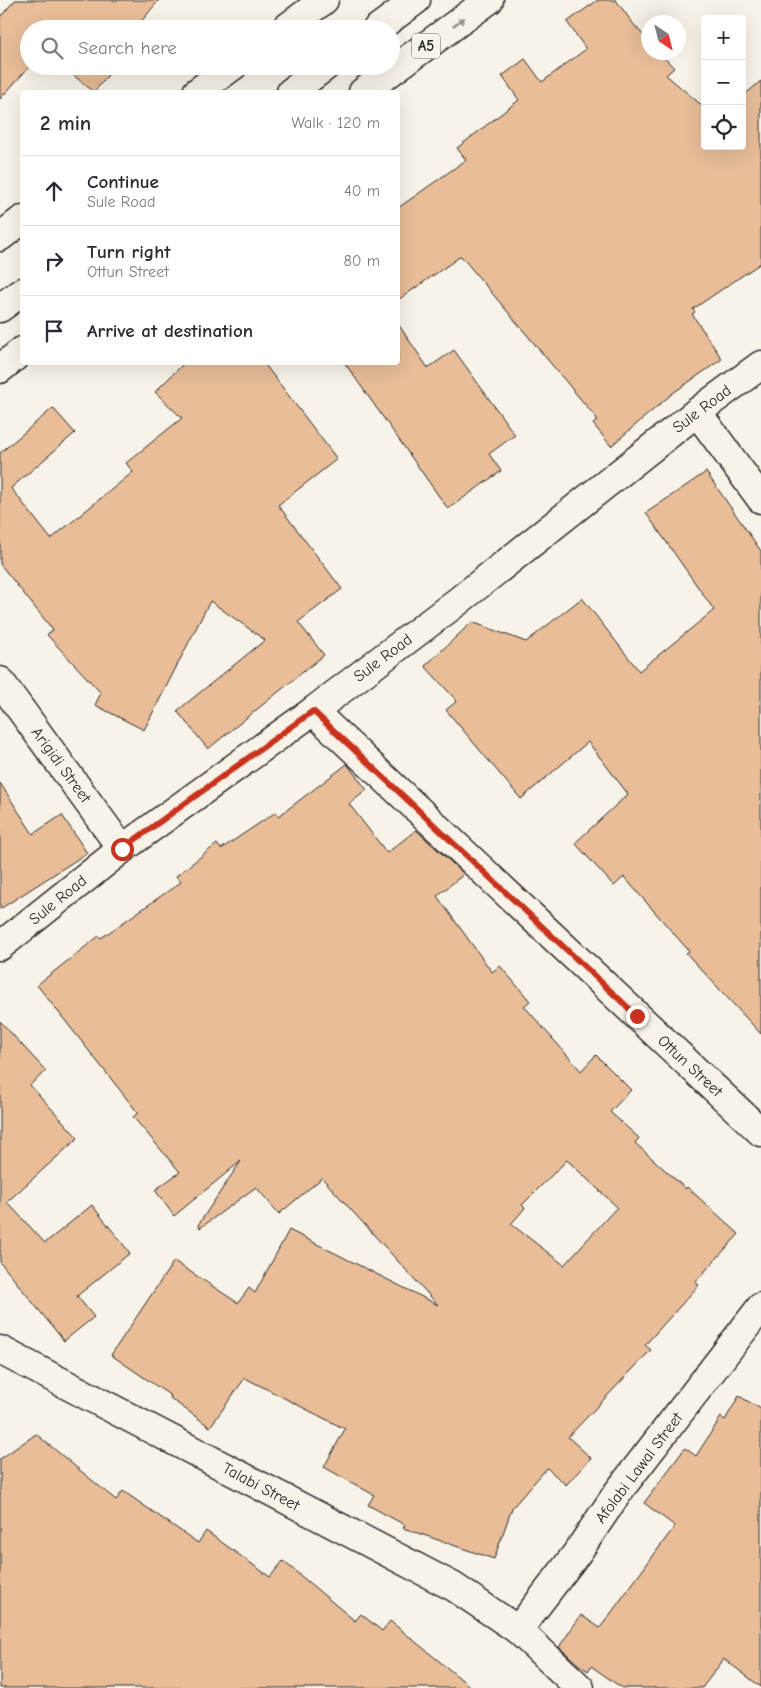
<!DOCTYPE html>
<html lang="en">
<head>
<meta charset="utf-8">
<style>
	body { margin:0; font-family:"Comic Neue",sans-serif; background:#f7f7f7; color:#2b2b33 }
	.controls { position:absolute; right:15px; top:15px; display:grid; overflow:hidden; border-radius:5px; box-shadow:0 5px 20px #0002 }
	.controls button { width:45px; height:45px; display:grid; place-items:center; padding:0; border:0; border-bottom:1px solid #e1e1e2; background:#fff; color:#2b2b33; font:25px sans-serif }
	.compass { position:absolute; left:641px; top:15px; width:45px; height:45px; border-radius:50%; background:#fff; box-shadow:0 5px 20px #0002; rotate:145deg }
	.stop { position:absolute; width:15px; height:15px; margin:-11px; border:4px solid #c8321e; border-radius:50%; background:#fff }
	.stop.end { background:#c8321e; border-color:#fff; box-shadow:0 1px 5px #0008 }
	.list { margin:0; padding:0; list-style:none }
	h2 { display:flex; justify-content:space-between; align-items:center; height:65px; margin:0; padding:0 20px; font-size:21px }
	h2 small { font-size:16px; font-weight:400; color:#7c7c81 }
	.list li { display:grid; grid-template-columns:32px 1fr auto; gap:15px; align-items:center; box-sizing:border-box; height:70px; padding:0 20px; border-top:1px solid #e1e1e2 }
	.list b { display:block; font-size:19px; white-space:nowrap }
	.list p { margin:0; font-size:16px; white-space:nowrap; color:#7c7c81 }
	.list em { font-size:16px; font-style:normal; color:#7c7c81 }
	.icon { flex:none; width:28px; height:28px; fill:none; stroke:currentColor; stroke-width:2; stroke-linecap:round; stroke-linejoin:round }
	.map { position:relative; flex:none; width:761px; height:1688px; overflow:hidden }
	.search { position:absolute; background:#fff; box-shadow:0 5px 20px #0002; left:20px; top:20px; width:380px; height:55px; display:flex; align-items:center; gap:12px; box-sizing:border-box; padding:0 18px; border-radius:28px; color:#7c7c81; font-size:19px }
	.panel { position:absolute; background:#fff; box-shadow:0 5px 20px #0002; left:20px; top:90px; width:380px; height:275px; border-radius:5px }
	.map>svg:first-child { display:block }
	.building { fill:#e8bd98; stroke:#2b2b2b; fill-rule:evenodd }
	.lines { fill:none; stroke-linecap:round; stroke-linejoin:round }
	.minor-casing { stroke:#2b2b2b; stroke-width:31 }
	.highway-casing { stroke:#2b2b2b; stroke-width:31 }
	.minor { stroke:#f7f3e8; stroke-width:28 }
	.highway { stroke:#f7f3e8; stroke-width:28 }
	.oneway { fill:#918f8a }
	.route { stroke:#c8321e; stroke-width:6 }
	.labels { text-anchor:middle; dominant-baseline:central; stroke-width:4; stroke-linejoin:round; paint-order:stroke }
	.shield { fill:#f7f3e8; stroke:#686764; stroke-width:1 }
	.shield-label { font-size:15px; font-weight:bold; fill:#2b2b2b }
	.street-label { font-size:16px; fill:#2b2b2b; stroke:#f7f3e8 }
</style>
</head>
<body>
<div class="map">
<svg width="761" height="1688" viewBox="0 0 761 1688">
	<rect width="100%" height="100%" fill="#f7f3e8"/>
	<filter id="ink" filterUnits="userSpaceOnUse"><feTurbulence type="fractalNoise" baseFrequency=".02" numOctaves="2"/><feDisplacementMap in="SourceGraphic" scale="10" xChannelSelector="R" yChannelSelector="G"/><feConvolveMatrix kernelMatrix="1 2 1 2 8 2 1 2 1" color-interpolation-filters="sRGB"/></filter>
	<g filter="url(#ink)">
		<g class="building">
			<path d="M15,0h144l-24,29h-106v37h1l-30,33v-82z"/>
			<path d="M598,0h18l15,21 17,20v11h11l15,16 -8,7 39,33v38h37v-49l19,-16v182l-68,46 2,3 -3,2 30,45 -49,34 -62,53 -18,-22 5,-4 -137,-164 -63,44v-92l68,-48 -9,-12 62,-48 -17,-24 23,-17 17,23 44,-33 -19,-27z"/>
			<path d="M62,66h47l4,3 -19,23z"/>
			<path d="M398,324l30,44 26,-18 61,85 -26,19 12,17 -53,38 -104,-147h54z"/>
			<path d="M185,362h78l74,97 -59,46 64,84 -44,33 26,33 -116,94 -31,-38 88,-71 -55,-39 -66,129 -49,-25 6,-12 -54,-58 6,-5 -53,-66v-111l53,-45 22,25 -64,55 40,51 82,-67 -7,-9 56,-45 -27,-26z"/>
			<path d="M706,472l55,79v483l-75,-81 3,-2 -65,-74 -10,9 -39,-43 53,-49 -40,-52 -67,57 -75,-89 11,-9 -32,-35 47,-44 54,20 56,-44 57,73 75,-61 -68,-97z"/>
			<path d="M347,764l20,26 -18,14 38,49 29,-23 48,44 -27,22 55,76 8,-6 30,35 -6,5 57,65 15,-16 35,35 -21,22 29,26 -4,5 51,46 1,-2 52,47 -44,48 4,3 -54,60 6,5 -83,87 23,21 -25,27 -19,-17 -35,40 -18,51 -91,-31 2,-3 -37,-20 6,-10 -50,-28 21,-38 -100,-51 -35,49 -40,-29 1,-2 -60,-41 63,-94 64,42 11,-15 6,5 34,-63 149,75 -116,-127 -43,36 -23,-27 -56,41 -2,-3 43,-64 -67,55 -19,-26 25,-18 -47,-55 5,-4 -101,-128 62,-49 2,2 80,-56 -5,-6 41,-32 4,5 55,-37 3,4zM567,1160l50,47 -53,58 -53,-41 14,-16 -3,-3z"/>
			<path d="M0,783l33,51 29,-19 25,38 -87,56z"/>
			<path d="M0,1021l46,50 -16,14 48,53 -71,64 38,41 47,-38 38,48 -53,43 17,21 -30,24 -64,-79z"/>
			<path d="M739,1396l22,13v278l-37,-28 -22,29h-80l-31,-22 -3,5 -9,-6 -20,-18 22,-32 19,13 75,-102 -31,-23 41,-55 11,8 25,-39 4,3z"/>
			<path d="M36,1434l80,66 7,-9 75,52 8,-12 64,46 13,-16 72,60 6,-7 21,17 8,-10 82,67h-472v-229z"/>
		</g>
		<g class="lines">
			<defs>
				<g id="minor">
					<path d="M377,29l39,-29"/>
					<path d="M291,92l35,-26"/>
					<path d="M0,308l22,-16"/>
					<path d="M697,412l64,87"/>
					<path d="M0,681l122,168"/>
					<path d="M313,711l448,421"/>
					<path d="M0,946l122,-97 191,-138 144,-109 240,-190 64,-47"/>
					<path d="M0,1350l454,237 64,43 62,58"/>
					<path d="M518,1630l59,-77 41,-61 143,-185"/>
				</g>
				<g id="highway">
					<path d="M285,29l39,-29"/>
					<path d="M197,92l36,-26"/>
					<path d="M363,92l126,-92"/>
					<path d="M0,237l22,-17"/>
					<path d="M0,369l22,-18"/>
				</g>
			</defs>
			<use href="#minor" class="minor-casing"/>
			<use href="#highway" class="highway-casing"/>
			<use href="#minor" class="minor"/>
			<use href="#highway" class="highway"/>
		</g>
		<defs><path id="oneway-solid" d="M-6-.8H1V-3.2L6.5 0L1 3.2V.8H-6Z" transform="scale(1.25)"/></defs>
		<use class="oneway" href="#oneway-solid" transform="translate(459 22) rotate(-36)"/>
	</g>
	<g class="lines" filter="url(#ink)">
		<path class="route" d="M122,849l191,-138 324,305"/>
	</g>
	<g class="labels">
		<rect class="shield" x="412" y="33.5" width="28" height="25" rx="4"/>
		<g class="shield-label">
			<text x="426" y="46">A5</text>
		</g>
		<g class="street-label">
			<text transform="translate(702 409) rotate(-37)">Sule Road</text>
			<text transform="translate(383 658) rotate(-37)">Sule Road</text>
			<text transform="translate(61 765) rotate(54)">Arigidi Street</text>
			<text transform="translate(58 900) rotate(-39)">Sule Road</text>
			<text transform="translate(690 1066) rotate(43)">Ottun Street</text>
			<text transform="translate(639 1468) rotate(-53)">Afolabi Lawal Street</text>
			<text transform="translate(261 1487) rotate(28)">Talabi Street</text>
		</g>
	</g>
</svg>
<div class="controls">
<button>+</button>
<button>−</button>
<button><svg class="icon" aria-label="locate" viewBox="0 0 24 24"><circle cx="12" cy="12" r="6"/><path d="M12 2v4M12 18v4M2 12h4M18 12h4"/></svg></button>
</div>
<svg class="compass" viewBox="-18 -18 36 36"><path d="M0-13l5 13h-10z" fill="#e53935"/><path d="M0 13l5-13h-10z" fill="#7c7c81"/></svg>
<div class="stop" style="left:122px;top:849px"></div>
<div class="stop end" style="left:637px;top:1016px"></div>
<div class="search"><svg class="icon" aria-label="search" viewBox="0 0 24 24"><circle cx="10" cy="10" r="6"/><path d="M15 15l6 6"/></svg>Search here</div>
<section class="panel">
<h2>2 min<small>Walk · 120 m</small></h2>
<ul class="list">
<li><svg class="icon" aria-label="ahead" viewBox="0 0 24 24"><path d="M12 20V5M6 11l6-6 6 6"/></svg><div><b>Continue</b><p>Sule Road</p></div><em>40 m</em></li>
<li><svg class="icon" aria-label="right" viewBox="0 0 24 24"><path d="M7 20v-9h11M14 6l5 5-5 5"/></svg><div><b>Turn right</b><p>Ottun Street</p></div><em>80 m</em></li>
<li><svg class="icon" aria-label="arrive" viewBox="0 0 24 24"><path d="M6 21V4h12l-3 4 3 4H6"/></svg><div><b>Arrive at destination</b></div></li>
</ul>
</section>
</div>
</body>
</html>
